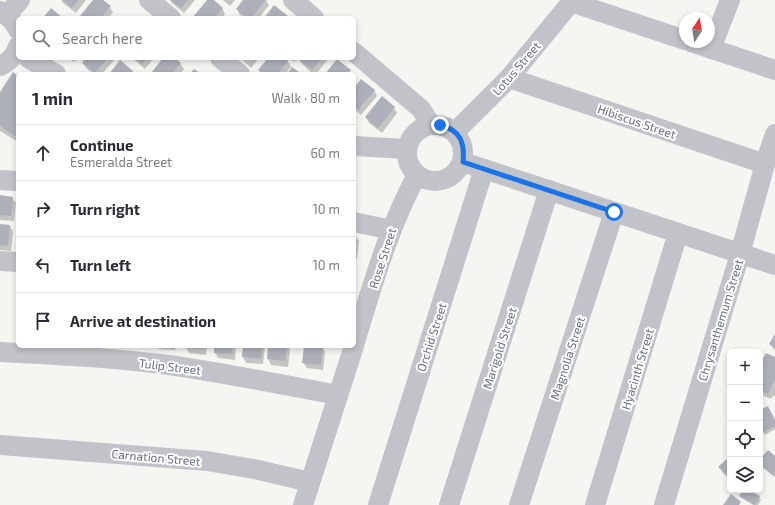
<!DOCTYPE html>
<html lang="en">
<head>
<meta charset="utf-8">
<style>
	body { margin:0; font-family:"Exo 2",sans-serif; background:#f7f7f7; color:#2b2b33 }
	.controls { position:absolute; right:12px; bottom:12px; display:grid; overflow:hidden; border-radius:6px; box-shadow:0 2px 6px #0003 }
	.controls button { width:36px; height:36px; display:grid; place-items:center; padding:0; border:0; border-bottom:1px solid #e1e1e2; background:#fff; color:#2b2b33; font:20px sans-serif }
	.compass { position:absolute; left:679px; top:12px; width:36px; height:36px; border-radius:50%; background:#fff; box-shadow:0 2px 6px #0003; rotate:12deg }
	.stop { position:absolute; width:12px; height:12px; margin:-9px; border:3px solid #1a73e8; border-radius:50%; background:#fff }
	.stop.end { background:#1a73e8; border-color:#fff; box-shadow:0 1px 4px #0008 }
	.list { margin:0; padding:0; list-style:none }
	h2 { display:flex; justify-content:space-between; align-items:center; height:52px; margin:0; padding:0 16px; font-size:17px }
	h2 small { font-size:13px; font-weight:400; color:#7c7c81 }
	.list li { display:grid; grid-template-columns:26px 1fr auto; gap:12px; align-items:center; box-sizing:border-box; height:56px; padding:0 16px; border-top:1px solid #e1e1e2 }
	.list b { display:block; font-size:15px; white-space:nowrap }
	.list p { margin:0; font-size:13px; white-space:nowrap; color:#7c7c81 }
	.list em { font-size:13px; font-style:normal; color:#7c7c81 }
	.icon { flex:none; width:22px; height:22px; fill:none; stroke:currentColor; stroke-width:2; stroke-linecap:round; stroke-linejoin:round }
	.map { position:relative; flex:none; width:775px; height:505px; overflow:hidden }
	.search { position:absolute; background:#fff; box-shadow:0 2px 6px #0003; left:16px; top:16px; width:340px; height:44px; display:flex; align-items:center; gap:10px; box-sizing:border-box; padding:0 14px; border-radius:6px; color:#7c7c81; font-size:15px }
	.panel { position:absolute; background:#fff; box-shadow:0 2px 6px #0003; left:16px; top:72px; width:340px; height:276px; border-radius:6px }
	.map>svg:first-child { display:block }
	.shadow { fill:#0003 }
	.building { fill:#adb0b8 }
	.lines { fill:none; stroke-linecap:round; stroke-linejoin:round }
	.street { stroke:#c1c3c8; stroke-width:20 }
	.route { stroke:#1a73e8; stroke-width:5 }
	.labels { text-anchor:middle; dominant-baseline:central; stroke-width:4; stroke-linejoin:round; paint-order:stroke }
	.street-label { font-size:12px; fill:#676f81; stroke:#fff }
</style>
</head>
<body>
<div class="map">
<svg width="775" height="505" viewBox="0 0 775 505">
	<rect width="100%" height="100%" fill="#f5f6f2"/>
	<g class="shadow">
		<path d="M62,0h24l-10,13 -13,-10z"/>
		<path d="M94,0h8l8,7 3,5 -4,6h-26l-1,-2z"/>
		<path d="M170,0h25l-11,13 -12,-10z"/>
		<path d="M208,0h4l10,8 3,6 -3,4h-28z"/>
		<path d="M223,0h12l-5,6z"/>
		<path d="M245,0h21l3,5 -10,13h-14l-5,-3 -3,-6z"/>
		<path d="M68,58h9l-3,4z"/>
		<path d="M87,58h27l1,1 -13,15h-9l-7,-6 -3,-5z"/>
		<path d="M132,58h22l-9,11z"/>
		<path d="M164,58h9l7,5 4,6 -4,5h-27z"/>
		<path d="M240,58h19l-8,10z"/>
		<path d="M270,58h14l4,3 3,6 -6,7h-24l-2,-4z"/>
		<path d="M290,58h8l-4,4z"/>
		<path d="M301,58h28l-13,16h-3l-10,-9 -4,-5z"/>
		<path d="M18,77v65l-18,-11v-37z"/>
		<path d="M354,89l20,1 3,6 -16,19 -7,-6z"/>
		<path d="M394,108l3,5 -15,20 -13,-10 -3,-6z"/>
		<path d="M0,196l12,2 4,5 -2,18 -14,-1z"/>
		<path d="M0,225l10,1 3,6 -2,19 -11,-1z"/>
		<path d="M354,235h1l4,6 -2,18 -3,-1z"/>
		<path d="M775,336v15l-5,-7z"/>
		<path d="M136,346h13v1z"/>
		<path d="M157,346h19l-1,4 -16,-1z"/>
		<path d="M185,346h22l-1,9 -17,-2z"/>
		<path d="M215,346h21l-1,14 -17,-2 -3,-6z"/>
		<path d="M244,346h21l-2,18 -17,-1 -3,-6z"/>
		<path d="M269,346h19l2,3 -2,18 -17,-2 -3,-6z"/>
		<path d="M305,346h17l3,6 -2,18 -16,-2 -4,-6z"/>
		<path d="M775,358v40l-2,-3 -2,4 -11,-5v-28z"/>
		<path d="M760,412l15,10v7l-10,6 -5,-9z"/>
		<path d="M730,457v23l-7,-7 -3,-6z"/>
		<path d="M775,457v19l-1,1 -14,-12v-5z"/>
		<path d="M744,490h3l12,7 2,3 -3,5h-5l-11,-7 -2,-2z"/>
	</g>
	<g class="building">
		<path d="M62,0h17l-7,8z"/>
		<path d="M93,0h10l8,6 -10,12h-18l-3,-2z"/>
		<path d="M170,0h18l-7,8z"/>
		<path d="M207,0h7l9,8 -9,10h-21v-1z"/>
		<path d="M243,0h23l-15,18h-4l-11,-9z"/>
		<path d="M274,5l14,11 -2,2h-22z"/>
		<path d="M51,8l12,10h-20z"/>
		<path d="M85,58h23l-13,15 -13,-10z"/>
		<path d="M134,58h13l-5,6z"/>
		<path d="M163,58h12l6,5 -9,11h-20l-1,-1z"/>
		<path d="M268,58h17l3,3 -10,13h-15l-5,-4z"/>
		<path d="M299,58h23l-10,12 -14,-11z"/>
		<path d="M337,59l14,11 -3,4h-23z"/>
		<path d="M120,60l13,11 -2,3h-22z"/>
		<path d="M292,67l9,7h-14z"/>
		<path d="M194,69l7,5h-11z"/>
		<path d="M13,72l5,4v62l-18,-12v-34z"/>
		<path d="M361,79l14,11 -17,20 -4,-3v-19z"/>
		<path d="M382,96l13,11 -17,21 -13,-11z"/>
		<path d="M0,195l13,2 -2,19 -11,-1z"/>
		<path d="M0,224l10,1 -2,21 -8,-1z"/>
		<path d="M775,334v14l-6,-4z"/>
		<path d="M184,346h19v3l-19,-1z"/>
		<path d="M214,346h19l-1,8 -18,-1z"/>
		<path d="M243,346h19l-1,13 -19,-2z"/>
		<path d="M268,346h19l-2,15 -18,-2z"/>
		<path d="M304,346h19l-2,19 -19,-2z"/>
		<path d="M766,353l9,4v23l-7,14 -8,-4v-26z"/>
		<path d="M768,406l7,14v6l-12,7 -3,-5v-18z"/>
		<path d="M768,450l7,6v16l-2,3 -13,-10v-6z"/>
		<path d="M730,456v22l-12,-11z"/>
		<path d="M743,490h6l11,6 -5,9 -16,-9z"/>
		<path d="M731,494l10,8 -2,3h-16z"/>
	</g>
	<g class="lines">
		<g class="street">
			<path d="M149,0l22,18"/>
			<path d="M293,0l21,18"/>
			<path d="M571,2l114,38"/>
			<path d="M0,11c9,5 14,10 18,19"/>
			<path d="M7,15l13,-15"/>
			<path d="M691,42l84,28"/>
			<path d="M711,49l19,-49"/>
			<path d="M354,52l67,57 10,16"/>
			<path d="M28,58l28,16"/>
			<path d="M220,58l20,16"/>
			<path d="M0,66c9,-4 15,-10 18,-20"/>
			<path d="M509,78l256,86"/>
			<circle cx="435" cy="153" r="28"/>
			<path d="M455,132l54,-54 64,-78"/>
			<path d="M354,146l53,3"/>
			<path d="M463,162l312,103"/>
			<path d="M0,180l18,1"/>
			<path d="M354,222l37,8"/>
			<path d="M0,261l18,1"/>
			<path d="M354,345c18,-58 34,-117 63,-170"/>
			<path d="M0,352c59,3 118,6 176,14 54,8 108,19 162,29"/>
			<path d="M0,445l207,16 47,8 56,13"/>
			<path d="M303,505l51,-159"/>
			<path d="M378,505l106,-336"/>
			<path d="M449,505l100,-315"/>
			<path d="M519,505l95,-293"/>
			<path d="M595,505l83,-272"/>
			<path d="M664,505l76,-251 25,-90 10,-30"/>
		</g>
	</g>
	<g class="lines">
		<path class="route" d="M440,125c20,5 25,17 23,37l151,50"/>
	</g>
	<g class="labels">
		<g class="street-label">
			<text transform="translate(516 68) rotate(-49)">Lotus Street</text>
			<text transform="translate(637 121) rotate(19)">Hibiscus Street</text>
			<text transform="translate(382 258) rotate(-72)">Rose Street</text>
			<text transform="translate(720 320) rotate(-73)">Chrysanthemum Street</text>
			<text transform="translate(431 337) rotate(-72)">Orchid Street</text>
			<text transform="translate(499 348) rotate(-72)">Marigold Street</text>
			<text transform="translate(567 358) rotate(-72)">Magnolia Street</text>
			<text transform="translate(170 366) rotate(7)">Tulip Street</text>
			<text transform="translate(637 369) rotate(-73)">Hyacinth Street</text>
			<text transform="translate(156 457) rotate(5)">Carnation Street</text>
		</g>
	</g>
</svg>
<div class="controls">
<button>+</button>
<button>−</button>
<button><svg class="icon" aria-label="locate" viewBox="0 0 24 24"><circle cx="12" cy="12" r="6"/><path d="M12 2v4M12 18v4M2 12h4M18 12h4"/></svg></button>
<button><svg class="icon" aria-label="layers" viewBox="0 0 24 24"><path d="M12 4l9 5-9 5-9-5zM3 14l9 5 9-5"/></svg></button>
</div>
<svg class="compass" viewBox="-18 -18 36 36"><path d="M0-13l5 13h-10z" fill="#e53935"/><path d="M0 13l5-13h-10z" fill="#7c7c81"/></svg>
<div class="stop" style="left:614px;top:212px"></div>
<div class="stop end" style="left:440px;top:125px"></div>
<div class="search"><svg class="icon" aria-label="search" viewBox="0 0 24 24"><circle cx="10" cy="10" r="6"/><path d="M15 15l6 6"/></svg>Search here</div>
<section class="panel">
<h2>1 min<small>Walk · 80 m</small></h2>
<ul class="list">
<li><svg class="icon" aria-label="ahead" viewBox="0 0 24 24"><path d="M12 20V5M6 11l6-6 6 6"/></svg><div><b>Continue</b><p>Esmeralda Street</p></div><em>60 m</em></li>
<li><svg class="icon" aria-label="right" viewBox="0 0 24 24"><path d="M7 20v-9h11M14 6l5 5-5 5"/></svg><div><b>Turn right</b></div><em>10 m</em></li>
<li><svg class="icon" aria-label="left" viewBox="0 0 24 24"><path d="M17 20v-9H6M10 6l-5 5 5 5"/></svg><div><b>Turn left</b></div><em>10 m</em></li>
<li><svg class="icon" aria-label="arrive" viewBox="0 0 24 24"><path d="M6 21V4h12l-3 4 3 4H6"/></svg><div><b>Arrive at destination</b></div></li>
</ul>
</section>
</div>
</body>
</html>
